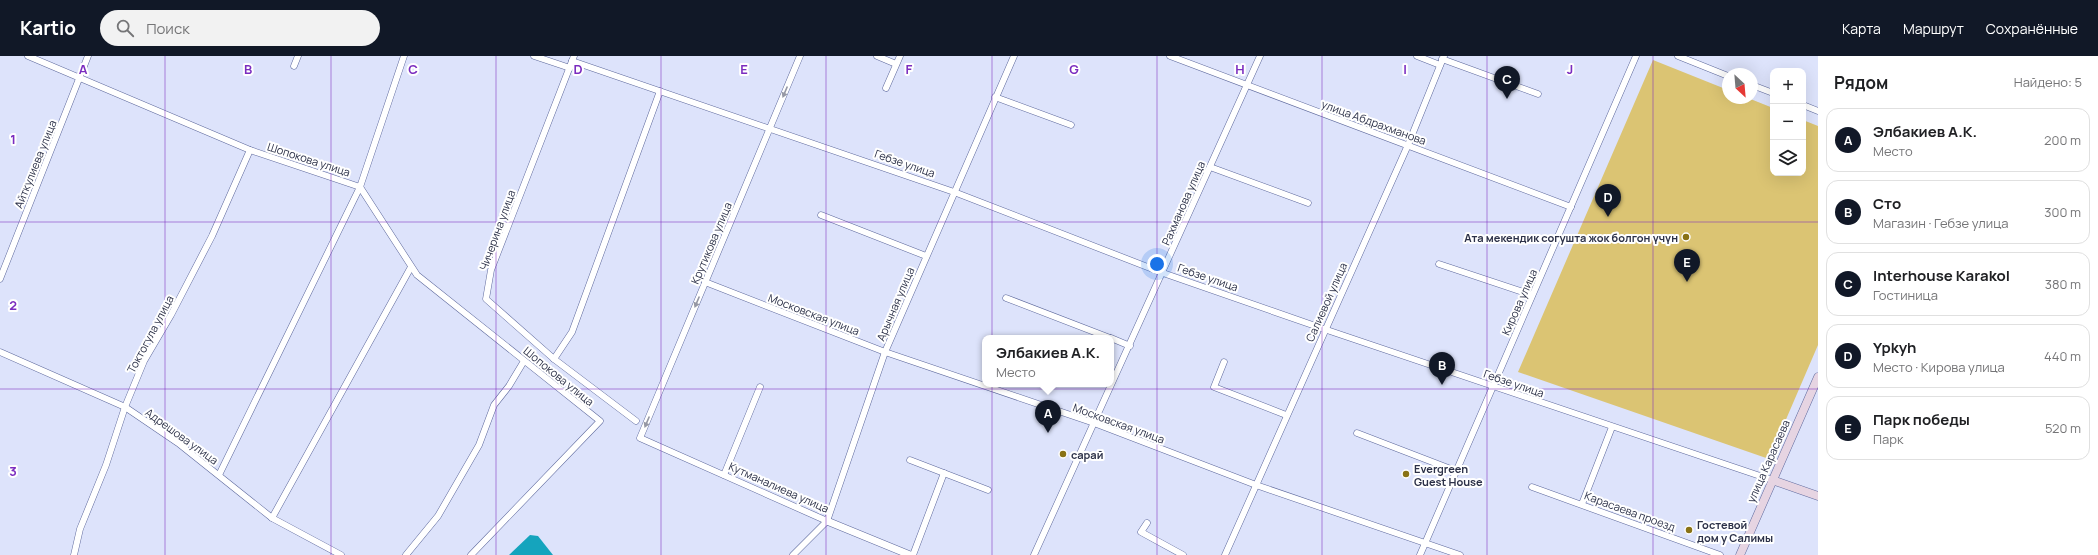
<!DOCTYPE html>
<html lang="ru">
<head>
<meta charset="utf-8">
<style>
	body { margin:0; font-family:Manrope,sans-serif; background:#f2f2f2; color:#202124 }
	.controls { position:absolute; right:12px; top:12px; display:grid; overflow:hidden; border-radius:8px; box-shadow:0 4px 16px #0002 }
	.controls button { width:36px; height:36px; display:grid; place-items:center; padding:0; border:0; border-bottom:1px solid #e0e0e0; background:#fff; color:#202124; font:20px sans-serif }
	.compass { position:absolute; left:1722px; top:12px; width:36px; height:36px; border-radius:50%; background:#fff; box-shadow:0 4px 16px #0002; rotate:154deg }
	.you { position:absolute; left:1157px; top:208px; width:14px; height:14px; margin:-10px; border:3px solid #fff; border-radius:50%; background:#1a73e8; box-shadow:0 0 0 6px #1a73e833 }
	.badge { display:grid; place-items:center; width:26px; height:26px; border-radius:50%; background:#111827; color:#fff; font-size:13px; font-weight:700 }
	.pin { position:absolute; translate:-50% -33px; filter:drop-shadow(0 1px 2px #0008) }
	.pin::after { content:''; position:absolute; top:21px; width:14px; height:12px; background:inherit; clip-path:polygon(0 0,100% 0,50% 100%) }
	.popup { position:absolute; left:982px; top:279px; width:132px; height:52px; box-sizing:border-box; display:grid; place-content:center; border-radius:8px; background:#fff; filter:drop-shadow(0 1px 3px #0005); font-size:13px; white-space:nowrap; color:#757577 }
	.popup b { font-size:15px; color:#202124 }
	.popup::after { content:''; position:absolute; left:50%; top:100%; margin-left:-8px; border:8px solid transparent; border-top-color:#fff }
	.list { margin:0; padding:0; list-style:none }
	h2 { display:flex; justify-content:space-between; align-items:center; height:52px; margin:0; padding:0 16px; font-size:17px }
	h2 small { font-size:13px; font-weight:400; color:#757577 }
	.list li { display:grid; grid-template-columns:26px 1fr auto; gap:12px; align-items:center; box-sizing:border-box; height:64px; margin:0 8px 8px; padding:0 8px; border:1px solid #e0e0e0; border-radius:12px }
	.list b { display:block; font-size:15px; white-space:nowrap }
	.list p { margin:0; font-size:13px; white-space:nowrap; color:#757577 }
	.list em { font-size:13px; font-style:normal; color:#757577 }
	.icon { flex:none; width:22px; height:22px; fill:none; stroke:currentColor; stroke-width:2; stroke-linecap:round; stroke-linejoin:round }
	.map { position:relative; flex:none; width:1818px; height:499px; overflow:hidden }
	header { display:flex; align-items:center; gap:24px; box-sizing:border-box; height:56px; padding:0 20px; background:#111827; color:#fff }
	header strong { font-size:19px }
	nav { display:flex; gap:22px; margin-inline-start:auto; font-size:14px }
	.search { width:280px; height:36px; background:#f2f2f2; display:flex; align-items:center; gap:10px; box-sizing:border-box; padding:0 14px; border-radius:22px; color:#757577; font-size:15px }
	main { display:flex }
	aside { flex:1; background:#fff }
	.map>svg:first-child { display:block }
	.green { fill:#dbc473 }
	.water { fill:#15a4bd }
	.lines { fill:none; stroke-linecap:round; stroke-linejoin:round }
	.minor-casing { stroke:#5d689c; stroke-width:7 }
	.tertiary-casing { stroke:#5d689c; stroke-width:8 }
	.secondary-casing { stroke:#5d689c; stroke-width:9 }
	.minor { stroke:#fff; stroke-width:6 }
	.tertiary { stroke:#fff; stroke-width:7 }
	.secondary { stroke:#e6d4e2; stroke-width:8 }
	.oneway { fill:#9698a4 }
	.grid { fill:none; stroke:#7b2cbf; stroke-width:1; stroke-opacity:0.55 }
	.poi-dot { fill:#897215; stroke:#fff; stroke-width:1.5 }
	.labels { text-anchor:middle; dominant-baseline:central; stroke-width:4; stroke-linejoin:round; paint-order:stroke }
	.street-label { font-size:11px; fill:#2c3148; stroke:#fff }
	.poi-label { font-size:11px; font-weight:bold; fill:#2c3148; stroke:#fff; text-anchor:start }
	.grid-label { font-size:13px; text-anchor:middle; font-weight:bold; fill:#7b2cbf; stroke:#fff; stroke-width:4; stroke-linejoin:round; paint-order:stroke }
</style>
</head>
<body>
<header>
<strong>Kartio</strong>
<div class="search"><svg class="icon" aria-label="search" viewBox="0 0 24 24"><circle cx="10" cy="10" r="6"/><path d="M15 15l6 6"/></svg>Поиск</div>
<nav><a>Карта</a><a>Маршрут</a><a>Сохранённые</a></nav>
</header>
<main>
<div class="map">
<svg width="1818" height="499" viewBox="0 0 1818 499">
	<rect width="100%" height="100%" fill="#dde3fb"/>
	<path class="green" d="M1653,4l75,30v8h20l25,10v65h30v-53l15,6v219l-49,114 -251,-87z"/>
	<path class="water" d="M530,479l8,1 15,19h-44z"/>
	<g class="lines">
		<defs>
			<g id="minor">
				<path d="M28,0l222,94 110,37 57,88 183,146 -129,134"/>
				<path d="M534,0l36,12"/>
				<path d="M574,0l-83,214 -5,29 68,60 82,62"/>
				<path d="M800,0l-160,382 187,83"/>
				<path d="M877,0l19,8"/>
				<path d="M1170,0l401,151"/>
				<path d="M1417,0l23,9"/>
				<path d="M1678,0l50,20"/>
				<path d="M1442,3l96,35"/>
				<path d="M572,5l382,131 209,81 161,56 448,151"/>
				<path d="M294,10l4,-10"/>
				<path d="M1752,29l21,8"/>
				<path d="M886,32l14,-32"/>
				<path d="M995,41l76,28"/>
				<path d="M1803,49l15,6"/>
				<path d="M1210,111l98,36"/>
				<path d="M821,159l105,41"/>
				<path d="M1439,208l93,31"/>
				<path d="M0,223l88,-223"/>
				<path d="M705,226l180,70 209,71 162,62 204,70"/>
				<path d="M1006,242l104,40"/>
				<path d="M1111,282l19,8"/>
				<path d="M0,296l125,55 53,36 94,75 69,37"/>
				<path d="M554,303l18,-27 88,-241"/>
				<path d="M1224,306l-10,25 72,28"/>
				<path d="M1357,377l99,38"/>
				<path d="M910,404l78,30"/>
				<path d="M219,419l141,-288 44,-131"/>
				<path d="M724,419l36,-88"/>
				<path d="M1532,431l188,68"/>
				<path d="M1582,448l30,-77"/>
				<path d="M272,462l139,-251"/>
				<path d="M1147,467l-6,9 42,23"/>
				<path d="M74,499l6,-26 26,-64 19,-58 19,-46 27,-46 41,-79 38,-86"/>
				<path d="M406,499l32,-39 41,-71 15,-40 15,-19 15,-25"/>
				<path d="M793,499l34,-34 58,-169 129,-296"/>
				<path d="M913,499l31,-82"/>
				<path d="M1034,499l226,-499"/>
				<path d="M1225,499l183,-410 36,-89"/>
				<path d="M1420,499l216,-499"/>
			</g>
			<path id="tertiary" d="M827,465l83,34"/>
			<g id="secondary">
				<path d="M1772,424l46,16"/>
				<path d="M1740,499l78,-178"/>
			</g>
		</defs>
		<use href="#minor" class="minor-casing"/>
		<use href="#tertiary" class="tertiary-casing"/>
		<use href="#secondary" class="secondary-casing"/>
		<use href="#minor" class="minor"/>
		<use href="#tertiary" class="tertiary"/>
		<use href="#secondary" class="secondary"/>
	</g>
	<defs><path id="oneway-solid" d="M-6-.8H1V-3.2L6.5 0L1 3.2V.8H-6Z"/></defs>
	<g class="oneway">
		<use href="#oneway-solid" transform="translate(785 36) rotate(113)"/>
		<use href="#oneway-solid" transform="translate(697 246) rotate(113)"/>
		<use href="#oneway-solid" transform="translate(647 366) rotate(113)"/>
	</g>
	<path class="grid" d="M165,0v499M331,0v499M496,0v499M661,0v499M826,0v499M992,0v499M1157,0v499M1322,0v499M1487,0v499M1653,0v499M0,166h1818M0,333h1818"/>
	<g class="poi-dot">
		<circle cx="1686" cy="181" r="4"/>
		<circle cx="1063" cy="398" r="4"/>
		<circle cx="1406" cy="418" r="4"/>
		<circle cx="1689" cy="474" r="4"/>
	</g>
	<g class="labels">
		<g class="street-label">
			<text transform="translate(1374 66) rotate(20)">улица Абдрахманова</text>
			<text transform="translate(309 103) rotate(18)">Шопокова улица</text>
			<text transform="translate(905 107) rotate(19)">Гебзе улица</text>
			<text transform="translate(35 108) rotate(-68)">Айткулиева улица</text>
			<text transform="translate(1183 147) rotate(-66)">Рахманова улица</text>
			<text transform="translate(497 174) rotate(-70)">Чичерина улица</text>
			<text transform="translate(711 187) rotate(-67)">Крутикова улица</text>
			<text transform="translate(1208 221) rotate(19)">Гебзе улица</text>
			<text transform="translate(1326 246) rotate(-66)">Салиевой улица</text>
			<text transform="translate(1519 246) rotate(-66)">Кирова улица</text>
			<text transform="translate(895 248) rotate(-67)">Арычная улица</text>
			<text transform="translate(814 258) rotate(21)">Московская улица</text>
			<text transform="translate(150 278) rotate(-62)">Токтогула улица</text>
			<text transform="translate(559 320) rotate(39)">Шопокова улица</text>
			<text transform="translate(1514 327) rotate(19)">Гебзе улица</text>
			<text transform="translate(1119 367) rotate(20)">Московская улица</text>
			<text transform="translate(182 380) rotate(36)">Адрешова улица</text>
			<text transform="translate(1768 405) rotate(-66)">улица Карасаева</text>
			<text transform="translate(779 431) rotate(24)">Кутманалиева улица</text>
			<text transform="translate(1630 455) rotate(20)">Карасаева проезд</text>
		</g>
		<g class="poi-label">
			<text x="1678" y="181" text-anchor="end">Ата мекендик согушта жок болгон үчүн</text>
			<text x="1071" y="398">сарай</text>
			<text x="1414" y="412">Evergreen<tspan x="1414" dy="13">Guest House</tspan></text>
			<text x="1697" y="468">Гостевой<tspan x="1697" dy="13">дом у Салимы</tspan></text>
		</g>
	</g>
	<g class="grid-label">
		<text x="83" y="18">A</text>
		<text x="248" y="18">B</text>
		<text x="413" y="18">C</text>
		<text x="578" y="18">D</text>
		<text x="744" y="18">E</text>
		<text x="909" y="18">F</text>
		<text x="1074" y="18">G</text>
		<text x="1240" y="18">H</text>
		<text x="1405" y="18">I</text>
		<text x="1570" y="18">J</text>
		<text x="13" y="88">1</text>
		<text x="13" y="254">2</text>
		<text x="13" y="420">3</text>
	</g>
</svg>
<div class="controls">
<button>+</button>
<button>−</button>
<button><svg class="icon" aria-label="layers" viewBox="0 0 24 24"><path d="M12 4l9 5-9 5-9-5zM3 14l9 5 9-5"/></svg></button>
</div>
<svg class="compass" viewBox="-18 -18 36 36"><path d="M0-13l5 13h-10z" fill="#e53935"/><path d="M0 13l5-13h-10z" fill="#757577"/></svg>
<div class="you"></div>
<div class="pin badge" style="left:1048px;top:377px">A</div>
<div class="popup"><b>Элбакиев А.К.</b>Место</div>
<div class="pin badge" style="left:1442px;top:329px">B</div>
<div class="pin badge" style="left:1507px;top:43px">C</div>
<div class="pin badge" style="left:1608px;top:161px">D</div>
<div class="pin badge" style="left:1687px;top:226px">E</div>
</div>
<aside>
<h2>Рядом<small>Найдено: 5</small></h2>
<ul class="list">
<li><span class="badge">A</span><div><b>Элбакиев А.К.</b><p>Место</p></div><em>200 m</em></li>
<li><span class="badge">B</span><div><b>Сто</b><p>Магазин · Гебзе улица</p></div><em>300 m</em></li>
<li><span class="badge">C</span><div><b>Interhouse Karakol</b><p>Гостиница</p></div><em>380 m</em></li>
<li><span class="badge">D</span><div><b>Ypkyh</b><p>Место · Кирова улица</p></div><em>440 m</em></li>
<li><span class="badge">E</span><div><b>Парк победы</b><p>Парк</p></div><em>520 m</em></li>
</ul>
</aside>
</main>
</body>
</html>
